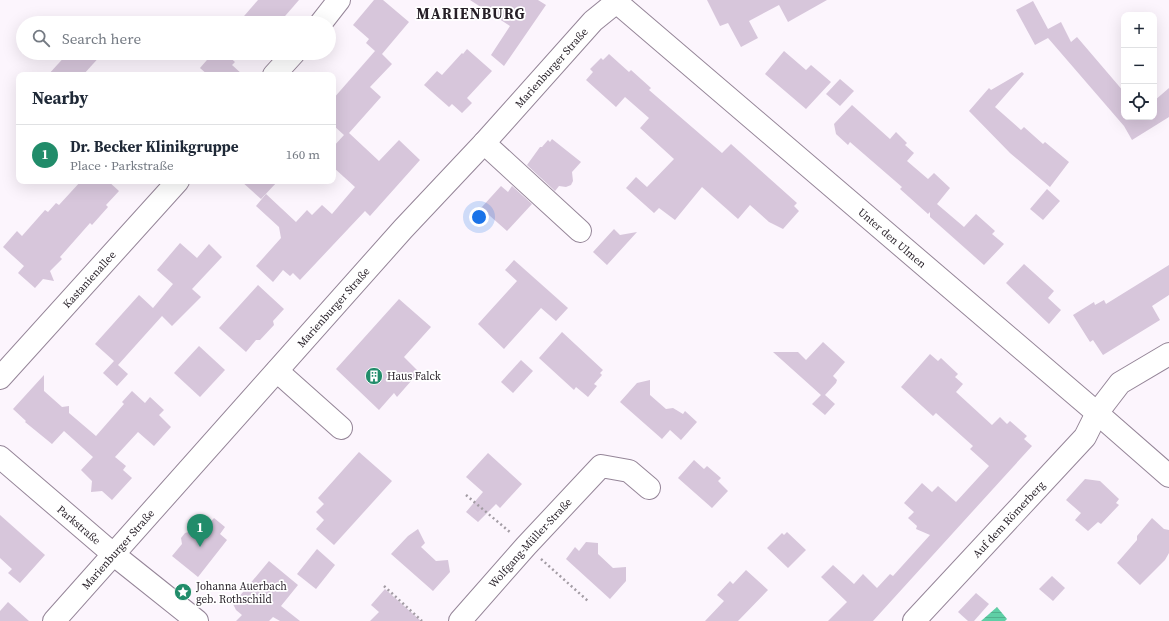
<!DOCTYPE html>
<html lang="en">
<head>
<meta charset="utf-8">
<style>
	body { margin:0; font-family:"Source Serif 4",serif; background:#f6f6f7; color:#1f2937 }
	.controls { position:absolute; right:12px; top:12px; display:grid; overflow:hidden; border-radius:8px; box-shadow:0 4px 16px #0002 }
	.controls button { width:36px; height:36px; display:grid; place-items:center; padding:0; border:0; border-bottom:1px solid #e0e1e3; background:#fff; color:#1f2937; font:20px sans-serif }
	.you { position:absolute; left:479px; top:217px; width:14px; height:14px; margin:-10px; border:3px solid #fff; border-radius:50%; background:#1a73e8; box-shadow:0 0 0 6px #1a73e833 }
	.badge { display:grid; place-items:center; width:26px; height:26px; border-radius:50%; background:#218c6a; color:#fff; font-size:13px; font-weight:700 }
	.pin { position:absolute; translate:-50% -33px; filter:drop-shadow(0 1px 2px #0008) }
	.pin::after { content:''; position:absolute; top:21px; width:14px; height:12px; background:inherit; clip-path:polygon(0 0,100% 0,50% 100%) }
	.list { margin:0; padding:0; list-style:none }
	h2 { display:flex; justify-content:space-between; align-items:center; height:52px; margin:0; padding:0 16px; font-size:17px }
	h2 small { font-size:13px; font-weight:400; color:#747a83 }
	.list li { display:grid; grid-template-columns:26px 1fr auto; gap:12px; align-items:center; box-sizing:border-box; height:60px; padding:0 16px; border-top:1px solid #e0e1e3 }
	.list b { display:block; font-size:15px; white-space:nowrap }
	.list p { margin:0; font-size:13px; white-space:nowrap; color:#747a83 }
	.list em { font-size:13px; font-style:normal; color:#747a83 }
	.icon { flex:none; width:22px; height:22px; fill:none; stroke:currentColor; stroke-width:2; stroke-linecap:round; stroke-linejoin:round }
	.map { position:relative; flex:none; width:1169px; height:621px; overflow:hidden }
	.search { position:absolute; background:#fff; box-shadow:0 4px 16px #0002; left:16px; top:16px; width:320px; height:44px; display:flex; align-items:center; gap:10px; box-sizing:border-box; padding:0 14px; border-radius:22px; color:#747a83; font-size:15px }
	.panel { position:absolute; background:#fff; box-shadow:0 4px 16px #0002; left:16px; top:72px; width:320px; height:112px; border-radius:8px }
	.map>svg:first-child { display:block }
	.water { fill:url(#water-rules) }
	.building { fill:#d7c6db }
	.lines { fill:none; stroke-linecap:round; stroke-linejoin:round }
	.minor-casing { stroke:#958598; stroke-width:24 }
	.path { stroke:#a39ca4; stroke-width:2.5; stroke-dasharray:2 3; stroke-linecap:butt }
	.minor { stroke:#fff; stroke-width:22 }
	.labels { text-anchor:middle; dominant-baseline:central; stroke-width:3.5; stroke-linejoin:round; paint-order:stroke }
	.street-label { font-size:11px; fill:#261f27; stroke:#fff }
	.poi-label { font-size:11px; fill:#261f27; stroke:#fff; text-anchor:start }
	.district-label { font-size:15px; font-weight:bold; letter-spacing:1px; fill:#261f27; stroke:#fff }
</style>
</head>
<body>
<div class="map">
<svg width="1169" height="621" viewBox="0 0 1169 621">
	<defs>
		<pattern id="water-rules" width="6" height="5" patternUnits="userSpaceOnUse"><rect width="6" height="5" fill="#5fcfa6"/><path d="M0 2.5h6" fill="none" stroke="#52b18f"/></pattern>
	</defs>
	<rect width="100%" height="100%" fill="#fcf5fd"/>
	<path class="water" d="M997,607l10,12 -2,2h-24z"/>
	<g class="building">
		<path d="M258,0h41l-20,23h-41z"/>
		<path d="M374,0h9l26,22 -27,32 10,10 -22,23 11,10 -32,36 30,28 20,-21 21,20 -50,56 -5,-5 -65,69 -7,-7 -3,3 -7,-6 -10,12 -17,-16 25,-28 -2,-11 -23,-21 10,-12 30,28 11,-12 5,5 10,-10 10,9 23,-27 -22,-20v-20l11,-12 -11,-10v-26l42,-48 -9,-8 3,-4 -16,-14z"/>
		<path d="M470,0h68l8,5 -42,61 -13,-11 19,-29z"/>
		<path d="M707,0h120l-39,22 -9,-17 -30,16 9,17 -17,9 -13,-24 -8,3z"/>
		<path d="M1033,1l15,28 13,-7 10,20 6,-5 47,55v25h30v-16l15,-13v29l-37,23 -8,-14 -76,-88 -13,7 -19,-35z"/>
		<path d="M467,49l25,22 -25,27 5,5 -10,10 -10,-9 -3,3 -25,-22 13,-14 5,4 20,-22 1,1z"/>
		<path d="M784,51l22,19 5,-5 20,17 -25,27 -41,-35z"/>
		<path d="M68,53h35l-20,22h-35z"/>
		<path d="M213,53h12l10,9 -3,3 11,10h-35l-8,-7z"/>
		<path d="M609,54l20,18 2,-2 20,18 -2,2 73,63 9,-9 66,59 -3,3 5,5 -16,18 -14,-7 -19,-17 -12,14 -36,-32 -27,33 -16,-12 -5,5 -28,-25 10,-11 11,10 27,-28 -34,-31 9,-10 -24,-21 -9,10 -30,-27 7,-8 -3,-3 11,-11 2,2z"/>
		<path d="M1022,72l2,2 -29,33 26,23 3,-3 19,17 2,-2 24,20 -19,25 -40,-34 -41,-42 20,-23 2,2z"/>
		<path d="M840,79l14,12 -14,15 -14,-12z"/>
		<path d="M852,105l38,34 6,-7 11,11 -2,2 9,8 -7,8 21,18 6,-6 16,15 -13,16 27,23 12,-13 19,17 -3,3 12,10 -20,21 -54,-48v-5l-2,2 -28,-25 2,-2 -52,-45 -2,3 -12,-11 -2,-10z"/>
		<path d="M552,139l29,23 -9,10 1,9 -2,4 -5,2 -7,-1 -4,5 -28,-26 13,-18h2l6,-7 2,2z"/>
		<path d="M81,181h27l11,10 -13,14 2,2 -16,18 -2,-2 -30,34 2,2 -12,12 4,10 -11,-2 -8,9 -17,-15 6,-7 -21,-19 14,-16 5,5 23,-26 3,2 8,-9 3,2z"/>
		<path d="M241,181h37l-17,18z"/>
		<path d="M501,186l7,6 4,-6 20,18 -25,27 -26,-23z"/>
		<path d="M1047,189l13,12 -17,19 -13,-11z"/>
		<path d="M614,229l6,6 17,-3 -30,33 -14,-13z"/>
		<path d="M180,243l17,15 12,-14 13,13 -30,32 9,8 -29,29 -10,-10 -44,49 10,9 -11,12 -14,-13 11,-12 -19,-17 44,-49 14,13 20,-24 -16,-14z"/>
		<path d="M514,260l54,48 -12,13 -15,-13 -37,41 -26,-25 39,-43 -12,-11z"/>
		<path d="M1024,264l30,27 -6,7 13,12 -12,14 -43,-41z"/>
		<path d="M1169,265v30l-17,11 8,14 -57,35 -10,-15 -3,2 -17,-27 21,-13 1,3 9,-5 2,4z"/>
		<path d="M258,285l26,24 -11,12 1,4 -14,15h-4l-10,12 -27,-24z"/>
		<path d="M399,299l32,28 -27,30 15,15 -22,25 -3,-4 -15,17 -43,-41z"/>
		<path d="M562,332l41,38 -3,3 2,2 -8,9 3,2 -9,11 -12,-10 -2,3 -35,-32z"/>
		<path d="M823,342l22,20 -12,14 4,4 -1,3 -11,12 10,9 -10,11 -13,-11 9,-9 -48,-43h25l8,8z"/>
		<path d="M199,346l26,24 -25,27 -26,-24z"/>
		<path d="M930,354l8,7 3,-3 17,16 -3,3 8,7 -7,8 36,33 8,-8 7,7 3,-3 17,15 -3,3 8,7 -159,175h-45l19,-19 -26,-25 12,-12 21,19 9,-10 14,14 13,-14 3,2 37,-41 -14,-6 1,-3 -9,-8 6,-6 -10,-9 18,-20 10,9 6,-6 18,16 33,-36 -19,-17 3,-3 -37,-33 -3,3 -32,-29z"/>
		<path d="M521,360l12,11 -20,22 -12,-11z"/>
		<path d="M44,375v16l18,16 7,-1v7l27,23 28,-32 -2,-2 10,-11 13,12 5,-6 14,13 -5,5 12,12 -17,19 -16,-14 -23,25 11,9 -3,4 9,8 -20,22 -10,-9 -11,1 1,-11 -11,-11 12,-13 -29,-26 -12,13 -27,-22 1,-1 -13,-12z"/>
		<path d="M650,380v15l16,14 7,-1 10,6 2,-3 12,11 -16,18 -11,-10 -8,9 -42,-37 17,-19z"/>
		<path d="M359,452l33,29 -58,64 -18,-16 8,-9 -8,-8 8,-8 -6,-6z"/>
		<path d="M488,453l34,31 -22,24 -4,-4 -18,18 -12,-10 17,-20 -17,-15z"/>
		<path d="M694,460l10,9 3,-3 14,12 -3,3 10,10 -16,17 -34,-30z"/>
		<path d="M1085,479l15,2 19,18 -3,4 3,2 -18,19 -3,-2 -10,9 -13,-11 6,-7 -15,-13z"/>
		<path d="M0,515l45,40 -25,28 -12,-10 4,-4 -12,-11z"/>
		<path d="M214,518l11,9 -5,7 7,6 -29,37 -26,-21 10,-12 -1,-6 4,-5 7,-2 9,-12 7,6z"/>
		<path d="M1152,518l12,11 5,1v23l-4,7 -25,25 -23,-22 20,-23v-4z"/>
		<path d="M418,529l7,14 -4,4 15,14 12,-1 2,12 -17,19 -42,-37 17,-18z"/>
		<path d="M787,532l19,18 -18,18 -21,-20 15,-15 2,2z"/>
		<path d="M586,542l12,1v11l15,14 13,-1v14l-16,18 -44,-40 9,-12 4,4z"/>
		<path d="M317,549l18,16 -19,24 -19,-15z"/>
		<path d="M269,561l29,24 -17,21 19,15h-20l-7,-4 -4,4h-33l6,-6 -6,-5 -3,-6z"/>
		<path d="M746,570l22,20 -30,31h-33l19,-20 -7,-6 13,-14 3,3z"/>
		<path d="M1052,576l13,12 -12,13 -14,-12z"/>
		<path d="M385,589l36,32h-51l9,-9 -8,-7z"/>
		<path d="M976,593l13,11 -15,17h-6l-10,-9z"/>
		<path d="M8,602l21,19h-29v-10z"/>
	</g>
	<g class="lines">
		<defs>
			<g id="minor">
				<path id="s1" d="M614,0l483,413 72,63"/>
				<path d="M321,23l18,-23"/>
				<path d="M274,75l20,-22"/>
				<path d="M484,143l96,88"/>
				<path d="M277,371l64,57"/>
				<path id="s2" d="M0,378l178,-197"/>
				<path id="s3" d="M0,457l113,97 84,67"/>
				<path id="s4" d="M54,621l349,-392 81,-86 109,-122 26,-21"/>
				<path id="s5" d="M460,621l66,-75 75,-80 28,5 20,17"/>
				<path id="s6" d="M914,621l171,-184 12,-24 23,-30 49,-29"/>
			</g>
		</defs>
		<use href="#minor" class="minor-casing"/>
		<g class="path">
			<path d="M466,495l45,38"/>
			<path d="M541,559l47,42"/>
			<path d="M384,586l38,35"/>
		</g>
		<use href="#minor" class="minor"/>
	</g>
	<defs>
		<symbol id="building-disc" viewBox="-11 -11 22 22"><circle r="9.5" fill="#218c6a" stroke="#fff"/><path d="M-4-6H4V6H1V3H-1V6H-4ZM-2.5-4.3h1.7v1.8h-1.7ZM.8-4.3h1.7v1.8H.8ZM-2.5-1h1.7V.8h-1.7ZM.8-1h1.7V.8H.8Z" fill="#fff"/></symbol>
		<symbol id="sight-disc" viewBox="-11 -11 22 22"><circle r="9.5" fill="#218c6a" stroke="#fff"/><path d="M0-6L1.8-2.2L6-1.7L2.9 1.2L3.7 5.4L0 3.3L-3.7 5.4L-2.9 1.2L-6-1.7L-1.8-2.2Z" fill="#fff"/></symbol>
	</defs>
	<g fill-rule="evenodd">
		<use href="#building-disc" x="364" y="366" width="20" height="20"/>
		<use href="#sight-disc" x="173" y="582" width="20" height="20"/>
	</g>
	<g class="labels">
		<g class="street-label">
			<text stroke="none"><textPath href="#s4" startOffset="744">Marienburger Straße</textPath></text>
			<text stroke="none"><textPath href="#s1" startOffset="366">Unter den Ulmen</textPath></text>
			<text stroke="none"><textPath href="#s2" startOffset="133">Kastanienallee</textPath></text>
			<text stroke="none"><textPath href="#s4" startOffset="420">Marienburger Straße</textPath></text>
			<text stroke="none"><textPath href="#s6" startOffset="139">Auf dem Römerberg</textPath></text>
			<text stroke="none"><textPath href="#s3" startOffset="104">Parkstraße</textPath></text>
			<text stroke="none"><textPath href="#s5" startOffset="105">Wolfgang-Müller-Straße</textPath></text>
			<text stroke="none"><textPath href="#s4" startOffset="96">Marienburger Straße</textPath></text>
		</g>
		<g class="poi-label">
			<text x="387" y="376">Haus Falck</text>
			<text x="196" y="586">Johanna Auerbach<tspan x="196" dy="13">geb. Rothschild</tspan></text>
		</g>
		<g class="district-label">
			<text x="471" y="13">MARIENBURG</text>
		</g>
	</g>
</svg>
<div class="controls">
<button>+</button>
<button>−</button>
<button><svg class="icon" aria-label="locate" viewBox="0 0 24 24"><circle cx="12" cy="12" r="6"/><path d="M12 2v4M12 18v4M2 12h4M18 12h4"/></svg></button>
</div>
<div class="you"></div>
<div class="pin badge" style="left:200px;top:547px">1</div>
<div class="search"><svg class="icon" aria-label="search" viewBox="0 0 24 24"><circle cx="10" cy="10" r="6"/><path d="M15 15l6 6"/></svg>Search here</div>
<section class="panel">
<h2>Nearby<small></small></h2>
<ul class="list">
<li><span class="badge">1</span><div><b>Dr. Becker Klinikgruppe</b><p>Place · Parkstraße</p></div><em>160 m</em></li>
</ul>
</section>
</div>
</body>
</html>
